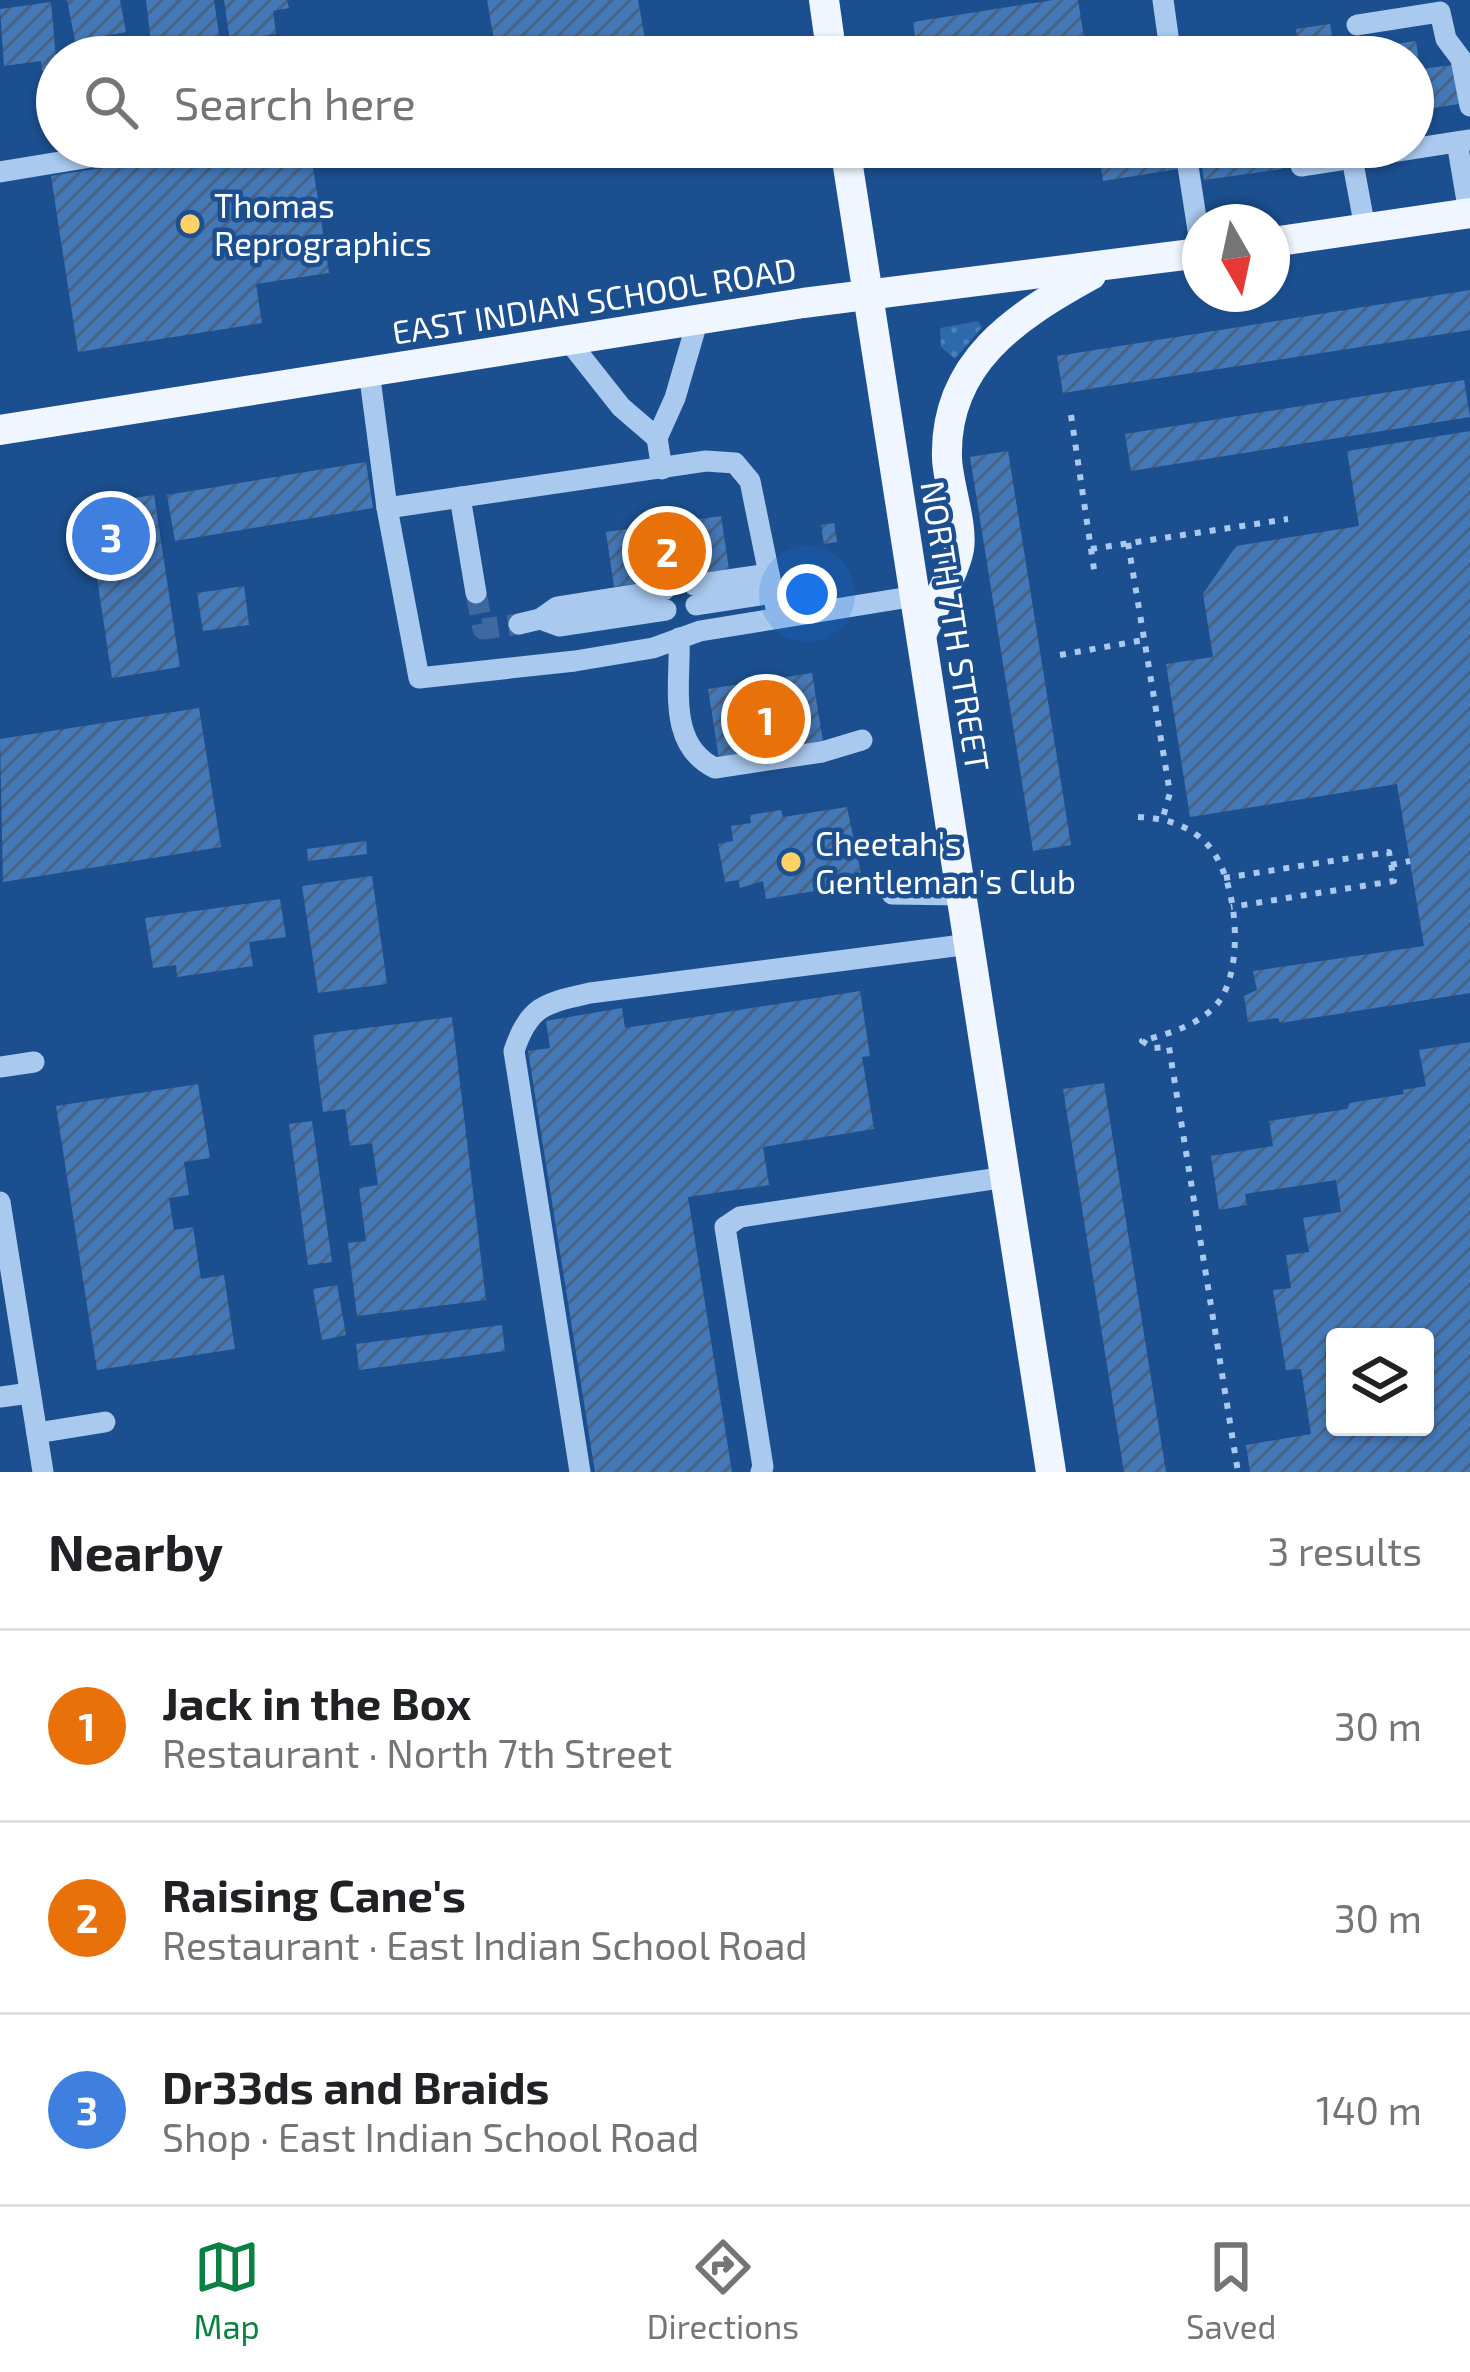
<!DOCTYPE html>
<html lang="en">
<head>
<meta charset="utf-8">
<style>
	body { margin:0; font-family:"Exo 2",sans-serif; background:#f2f2f2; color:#202124 }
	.controls { position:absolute; right:36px; bottom:36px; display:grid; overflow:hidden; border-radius:12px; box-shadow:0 3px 9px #0004 }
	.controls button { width:108px; height:108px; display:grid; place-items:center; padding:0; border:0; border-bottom:3px solid #e0e0e0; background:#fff; color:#202124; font:60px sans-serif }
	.compass { position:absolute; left:1182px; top:204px; width:108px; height:108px; border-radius:50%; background:#fff; box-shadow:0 3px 9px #0004; rotate:171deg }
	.you { position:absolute; left:807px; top:594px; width:42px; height:42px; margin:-30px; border:9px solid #fff; border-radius:50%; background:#1a73e8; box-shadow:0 0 0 18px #1a73e833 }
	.badge { display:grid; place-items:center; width:78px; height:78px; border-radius:50%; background:#0b8043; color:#fff; font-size:39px; font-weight:700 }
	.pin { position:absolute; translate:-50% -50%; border:6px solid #fff; box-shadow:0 3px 12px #0006 }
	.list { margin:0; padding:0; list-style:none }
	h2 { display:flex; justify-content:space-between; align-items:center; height:156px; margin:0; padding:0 48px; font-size:51px }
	h2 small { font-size:39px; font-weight:400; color:#757577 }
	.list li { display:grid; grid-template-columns:78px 1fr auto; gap:36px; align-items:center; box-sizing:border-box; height:192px; padding:0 48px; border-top:3px solid #e0e0e0 }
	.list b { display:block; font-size:45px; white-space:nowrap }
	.list p { margin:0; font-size:39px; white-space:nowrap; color:#757577 }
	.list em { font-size:39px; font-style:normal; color:#757577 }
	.icon { flex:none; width:66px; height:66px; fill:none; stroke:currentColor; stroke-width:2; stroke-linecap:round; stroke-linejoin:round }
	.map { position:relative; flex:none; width:1470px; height:1472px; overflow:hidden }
	.search { position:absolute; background:#fff; box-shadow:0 3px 9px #0004; left:36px; right:36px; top:36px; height:132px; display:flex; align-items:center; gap:30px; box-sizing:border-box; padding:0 42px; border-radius:66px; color:#757577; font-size:45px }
	.sheet { height:732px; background:#fff }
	nav { display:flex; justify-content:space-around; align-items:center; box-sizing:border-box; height:168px; border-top:3px solid #e0e0e0; background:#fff; font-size:33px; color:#757577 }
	nav a { display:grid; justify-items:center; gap:6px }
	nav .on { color:#0b8043 }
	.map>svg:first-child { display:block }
	.grass { fill:url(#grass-dots) }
	.building { fill:url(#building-hatch); fill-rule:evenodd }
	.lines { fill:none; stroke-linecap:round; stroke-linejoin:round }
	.minor-tunnel { stroke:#3d69a0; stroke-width:21; stroke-dasharray:21 10; stroke-linecap:butt }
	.path { stroke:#a9c9ee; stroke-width:6; stroke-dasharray:6 9; stroke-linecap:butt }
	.minor { stroke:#a9c9ee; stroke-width:21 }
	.major { stroke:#f0f6ff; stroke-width:30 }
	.poi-dot { fill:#ffd166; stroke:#1b4f8f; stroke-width:4.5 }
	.labels { text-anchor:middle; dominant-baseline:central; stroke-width:9; stroke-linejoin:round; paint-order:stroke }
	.poi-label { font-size:33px; fill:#fff; stroke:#1b4f8f; text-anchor:start }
	.street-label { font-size:33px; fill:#fff; stroke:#1b4f8f }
</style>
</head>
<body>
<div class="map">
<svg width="1470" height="1472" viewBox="0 0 1470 1472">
	<defs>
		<pattern id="grass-dots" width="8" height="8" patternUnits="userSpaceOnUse" patternTransform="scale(3)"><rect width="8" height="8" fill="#2e69ad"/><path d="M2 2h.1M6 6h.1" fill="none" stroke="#4d80b9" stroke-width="1.8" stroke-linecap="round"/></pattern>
		<pattern id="building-hatch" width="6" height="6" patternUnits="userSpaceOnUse" patternTransform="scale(3)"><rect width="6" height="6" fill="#4478b7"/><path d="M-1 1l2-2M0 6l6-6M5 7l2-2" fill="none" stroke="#486282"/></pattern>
	</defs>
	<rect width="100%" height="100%" fill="#1b4f8f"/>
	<path class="grass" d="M978,321l4,6 -27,32 -14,-12 -1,-19z"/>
	<g class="building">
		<path d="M67,0h53l6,32 -51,9z"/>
		<path d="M146,0h68l8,55 -34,2 -3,-20 -34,5z"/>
		<path d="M224,0h63l2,8 -16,3 3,23 -46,7z"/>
		<path d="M487,0h151l10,56 -151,1z"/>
		<path d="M1053,0h25l9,57h-169l-5,-35z"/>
		<path d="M51,2l6,67 -15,2 -1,-10 -37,5 -4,-57z"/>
		<path d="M1330,24l5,28 81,-11 4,28 33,-4 6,39 -38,6 1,7 -9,1v-61h-113l-4,-28z"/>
		<path d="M238,147h72l19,126 -73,11 6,39 -184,29 -27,-176z"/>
		<path d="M511,147h93v2l-89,17z"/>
		<path d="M1098,147h77l3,22 -75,12z"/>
		<path d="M1199,147h80l3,22 -78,11z"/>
		<path d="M1470,290v40l-407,63 -6,-37z"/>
		<path d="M1464,380l6,37 -339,54 -6,-37z"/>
		<path d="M1470,431v562l-190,30 -2,-5 -30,4 -4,-26 13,-6 -4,-19 171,-25 -27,-162 -207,33 -24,-153 47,-7 -10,-63 33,-48 123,-20 -12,-75z"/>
		<path d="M1008,451l63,394 -38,6 -63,-394z"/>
		<path d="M366,462l7,46 -198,33 -8,-46z"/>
		<path d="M154,495l26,172 -68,11 -26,-173z"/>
		<path d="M721,516l8,53 -115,18 -8,-55z"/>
		<path d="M834,523l3,19 -13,2 -3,-19z"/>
		<path d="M244,586l5,39 -46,6 -6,-38z"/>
		<path d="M812,673l12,75 -104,17 -12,-76z"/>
		<path d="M199,708l22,139 -218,35 -3,-143z"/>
		<path d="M847,807l16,76 -97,16 -3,-18 -23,7 -2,-8 -13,2 -7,-38 15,-3 -2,-15 20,-3 -1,-8 31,-5 2,7z"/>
		<path d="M366,841l1,13 -59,7 -1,-12z"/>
		<path d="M372,876l15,108 -69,9 -16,-107z"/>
		<path d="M280,899l6,38 -37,5 4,24 -76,11 -1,-12 -23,3 -8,-50z"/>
		<path d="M860,991l10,65 -8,1 12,72 -111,18 6,38 -81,12 44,275h-137l-67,-421 22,-3 -4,-27 76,-13 3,20z"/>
		<path d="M452,1017l34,283 -129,16 -9,-73 18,-2 -7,-53 19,-3 -6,-42 -22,3 -5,-37 -22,3 -10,-77z"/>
		<path d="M1470,1042v430h-220l-4,-27 65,-11 -10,-65 -15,1 -13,-80 18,-2 -5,-33 23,-3 -6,-34 38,-6 -5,-32 -91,14 2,11 -28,5 -8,-54 62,-10 -4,-25 78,-12 3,-6 54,-9 -1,-4 23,-4 -7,-36zM1335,1337h90v90h-90l-10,-75 10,-1z"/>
		<path d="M1104,1083l62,389h-42l-61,-383z"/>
		<path d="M198,1084l12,74 -26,4 5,33 -20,3 5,32 19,-3 8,52 23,-4 11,74 -138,21 -41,-264z"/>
		<path d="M312,1121l20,141 -24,3 -19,-141z"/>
		<path d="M337,1285l9,50 -24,5 -9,-51z"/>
		<path d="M502,1325l3,26 -146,19 -3,-26z"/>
	</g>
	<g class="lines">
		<path class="minor-tunnel" d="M476,593l7,36 36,-5"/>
		<g class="path">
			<path d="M1071,415l24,161"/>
			<path d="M1128,543l42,250 -7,24"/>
			<path d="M1091,549l197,-30"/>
			<path d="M1060,655l84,-15"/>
			<path d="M1138,817c25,1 49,7 68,26 32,32 40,126 11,161 -19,22 -48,29 -75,37l11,7 16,-1 69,425"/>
			<path d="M1391,865l19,-4"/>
			<path d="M1224,878l165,-26 5,29 -163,26"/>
		</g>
		<g class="minor">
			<path d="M1163,0l8,57"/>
			<path d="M1357,25l83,-13 6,27 15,20 9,47"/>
			<path d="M1457,142l12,71"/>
			<path d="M1185,147l15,96"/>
			<path d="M1352,158l13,70"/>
			<path d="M1301,166l169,-26"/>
			<path d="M0,172l151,-25"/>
			<path d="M568,340l53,67 36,31"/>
			<path d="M369,371l18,137 32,170 156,-17 78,-13 47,-17 216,-35"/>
			<path d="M662,469l-5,-31 18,-40 23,-79"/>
			<path d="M460,497l16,96"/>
			<path d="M387,508l319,-47 29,2 15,18 28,137"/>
			<path d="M694,585l75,-11"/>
			<path d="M696,605l77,-12"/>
			<path d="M540,619l19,7 107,-16"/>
			<path d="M519,624l21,-5 17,-12 107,-17"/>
			<path d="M679,638c2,46 -13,106 36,130l107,-16 40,-12"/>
			<path d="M892,894l70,1"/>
			<path d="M0,1067l34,-5"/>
			<path d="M0,1202l43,270"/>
			<path d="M0,1397l30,-4"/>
			<path d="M37,1433l68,-11"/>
			<path d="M580,1472l-66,-421c15,-46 32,-48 76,-58l380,-49"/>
			<path d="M761,1472l2,-5 -38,-240 15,-10 266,-40"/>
		</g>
		<g class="major">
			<path d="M824,0l8,57"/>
			<path d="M845,147l206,1325"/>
			<path d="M1272,242l198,-29"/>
			<path d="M0,430l803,-127 397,-50"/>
			<path d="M922,633c10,-23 33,-61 37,-84 4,-25 -11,-64 -12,-91 -3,-96 70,-142 144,-183"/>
		</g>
	</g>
	<g class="poi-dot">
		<circle cx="190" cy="224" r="12"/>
		<circle cx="791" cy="862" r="12"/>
	</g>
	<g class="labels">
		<g class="poi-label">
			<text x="214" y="205">Thomas<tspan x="214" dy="38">Reprographics</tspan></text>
			<text x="815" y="843">Cheetah's<tspan x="815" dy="38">Gentleman's Club</tspan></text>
		</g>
		<g class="street-label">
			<text transform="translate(594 300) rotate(-9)">EAST INDIAN SCHOOL ROAD</text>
			<text transform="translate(956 626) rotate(81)">NORTH 7TH STREET</text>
		</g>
	</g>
</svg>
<div class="controls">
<button><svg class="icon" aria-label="layers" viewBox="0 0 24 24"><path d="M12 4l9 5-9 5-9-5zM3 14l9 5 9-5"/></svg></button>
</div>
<svg class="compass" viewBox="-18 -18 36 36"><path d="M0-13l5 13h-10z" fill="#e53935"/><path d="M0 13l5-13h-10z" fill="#757577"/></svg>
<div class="you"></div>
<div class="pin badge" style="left:766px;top:719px;background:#e8710a">1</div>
<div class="pin badge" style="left:667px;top:551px;background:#e8710a">2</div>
<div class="pin badge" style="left:111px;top:536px;background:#3f7fe0">3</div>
<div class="search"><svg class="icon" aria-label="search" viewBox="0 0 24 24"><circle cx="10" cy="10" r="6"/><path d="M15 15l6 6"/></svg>Search here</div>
</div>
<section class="sheet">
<h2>Nearby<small>3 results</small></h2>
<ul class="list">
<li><span class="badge" style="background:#e8710a">1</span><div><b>Jack in the Box</b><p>Restaurant · North 7th Street</p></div><em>30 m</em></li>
<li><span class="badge" style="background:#e8710a">2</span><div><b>Raising Cane's</b><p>Restaurant · East Indian School Road</p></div><em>30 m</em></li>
<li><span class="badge" style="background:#3f7fe0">3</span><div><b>Dr33ds and Braids</b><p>Shop · East Indian School Road</p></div><em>140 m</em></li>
</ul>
</section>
<nav>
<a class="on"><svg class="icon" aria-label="map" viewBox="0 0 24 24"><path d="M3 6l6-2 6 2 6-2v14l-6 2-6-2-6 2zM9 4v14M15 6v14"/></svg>Map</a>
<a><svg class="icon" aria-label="directions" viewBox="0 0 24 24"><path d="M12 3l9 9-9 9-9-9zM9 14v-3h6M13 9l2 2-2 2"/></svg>Directions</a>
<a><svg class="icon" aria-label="saved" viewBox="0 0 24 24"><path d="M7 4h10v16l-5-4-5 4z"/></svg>Saved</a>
</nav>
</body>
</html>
